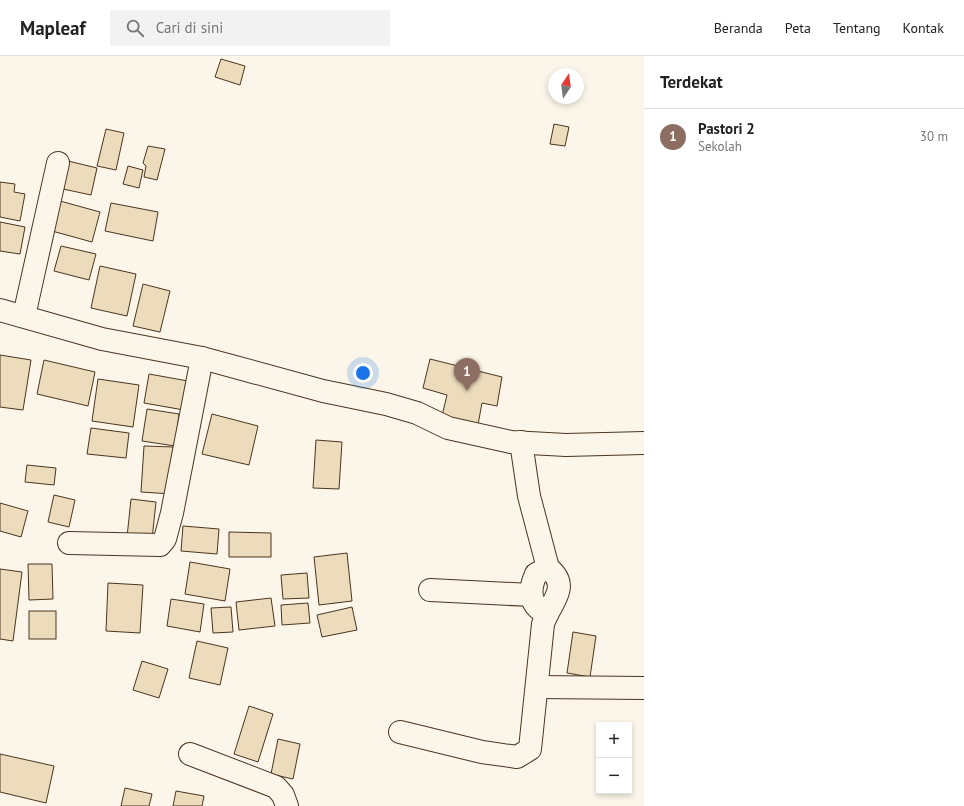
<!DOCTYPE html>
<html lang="id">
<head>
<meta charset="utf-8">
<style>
	body { margin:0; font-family:"PT Sans",sans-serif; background:#f2f2f2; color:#222 }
	.controls { position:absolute; right:12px; bottom:12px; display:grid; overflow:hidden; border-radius:0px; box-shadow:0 2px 6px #0003 }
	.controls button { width:36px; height:36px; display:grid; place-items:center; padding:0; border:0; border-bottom:1px solid #e0e0e0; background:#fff; color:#222; font:20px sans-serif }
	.compass { position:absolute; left:548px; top:12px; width:36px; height:36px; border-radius:50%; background:#fff; box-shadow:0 2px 6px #0003; rotate:13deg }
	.you { position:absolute; left:363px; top:317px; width:14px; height:14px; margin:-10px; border:3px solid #fff; border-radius:50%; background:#1a73e8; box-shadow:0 0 0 6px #1a73e833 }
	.badge { display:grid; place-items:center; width:26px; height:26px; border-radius:50%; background:#c62828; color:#fff; font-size:13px; font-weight:700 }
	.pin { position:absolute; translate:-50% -33px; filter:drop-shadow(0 1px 2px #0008) }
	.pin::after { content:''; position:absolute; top:21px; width:14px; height:12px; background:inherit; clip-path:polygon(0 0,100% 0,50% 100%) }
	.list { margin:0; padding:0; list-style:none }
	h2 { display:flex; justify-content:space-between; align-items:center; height:52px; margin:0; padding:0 16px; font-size:17px }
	h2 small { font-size:13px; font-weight:400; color:#767676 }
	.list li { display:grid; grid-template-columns:26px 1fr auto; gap:12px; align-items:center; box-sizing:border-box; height:56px; padding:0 16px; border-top:1px solid #e0e0e0 }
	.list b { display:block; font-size:15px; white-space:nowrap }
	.list p { margin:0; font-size:13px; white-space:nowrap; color:#767676 }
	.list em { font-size:13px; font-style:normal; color:#767676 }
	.icon { flex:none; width:22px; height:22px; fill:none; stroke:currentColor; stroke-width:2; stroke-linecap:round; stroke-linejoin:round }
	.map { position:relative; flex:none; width:644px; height:750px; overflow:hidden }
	header { display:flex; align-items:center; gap:24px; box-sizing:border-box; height:56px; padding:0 20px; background:#fff; border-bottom:1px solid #e0e0e0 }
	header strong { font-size:19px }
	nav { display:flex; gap:22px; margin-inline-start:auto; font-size:14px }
	.search { width:280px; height:36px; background:#f2f2f2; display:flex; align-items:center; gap:10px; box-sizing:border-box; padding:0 14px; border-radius:0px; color:#767676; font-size:15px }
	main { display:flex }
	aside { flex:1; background:#fff }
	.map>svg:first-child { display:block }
	.building { fill:#ecdcbc; stroke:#4a3520 }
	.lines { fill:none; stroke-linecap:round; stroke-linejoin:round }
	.minor-casing { stroke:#4a3520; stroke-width:24 }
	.minor { stroke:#fbf6e9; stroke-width:22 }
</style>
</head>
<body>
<header>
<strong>Mapleaf</strong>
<div class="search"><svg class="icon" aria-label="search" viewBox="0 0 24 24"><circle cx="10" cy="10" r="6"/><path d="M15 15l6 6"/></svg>Cari di sini</div>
<nav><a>Beranda</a><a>Peta</a><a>Tentang</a><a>Kontak</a></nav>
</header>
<main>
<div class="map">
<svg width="644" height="750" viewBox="0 0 644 750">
	<rect width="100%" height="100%" fill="#fbf6e9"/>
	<g class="building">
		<path d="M221,3l24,7 -5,19 -25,-8z"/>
		<path d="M554,68l15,3 -4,19 -15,-2z"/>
		<path d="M106,73l18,4 -8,37 -19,-4z"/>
		<path d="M148,90l17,3 -8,31 -13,-3 2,-11 -3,-3z"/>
		<path d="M68,105l29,7 -6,27 -28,-6z"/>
		<path d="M128,110l15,4 -4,18 -16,-4z"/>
		<path d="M0,126l15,2 -1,8 11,2 -5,27 -20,-4z"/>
		<path d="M60,145l40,11 -8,30 -40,-11z"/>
		<path d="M111,147l47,9 -5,29 -48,-10z"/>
		<path d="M0,166l25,5 -5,27 -20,-3z"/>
		<path d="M61,190l35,8 -7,26 -35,-9z"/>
		<path d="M100,210l36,8 -9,42 -36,-8z"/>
		<path d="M143,228l27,7 -10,41 -27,-6z"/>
		<path d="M0,299l31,5 -8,50 -23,-3z"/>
		<path d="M430,303l72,18 -5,29 -15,-3 -5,27 -36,-10 6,-25 -24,-7z"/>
		<path d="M44,304l51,12 -7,34 -51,-12z"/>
		<path d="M149,318l39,7 -4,29 -40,-7z"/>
		<path d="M98,323l41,6 -6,42 -41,-6z"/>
		<path d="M147,353l32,5 -4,32 -33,-5z"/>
		<path d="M212,358l46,12 -9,39 -47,-11z"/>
		<path d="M91,372l38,5 -3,25 -39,-4z"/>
		<path d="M316,384l26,2 -3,47 -26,-1z"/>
		<path d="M144,390l30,1 -2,47 -31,-2z"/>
		<path d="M27,409l29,3 -2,17 -29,-3z"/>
		<path d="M54,439l21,5 -6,27 -21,-5z"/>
		<path d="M131,443l25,3 -4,37 -25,-2z"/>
		<path d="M0,447l28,8 -7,26 -21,-6z"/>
		<path d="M183,470l36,3 -2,25 -36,-3z"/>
		<path d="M229,476l42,1v24h-42z"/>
		<path d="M347,497l5,48 -33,4 -5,-48z"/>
		<path d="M190,506l40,7 -5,32 -40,-7z"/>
		<path d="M28,508h24l1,35 -24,1z"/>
		<path d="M0,513l22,3 -9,69 -13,-2z"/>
		<path d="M307,517l2,25 -26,1 -2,-24z"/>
		<path d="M108,527l35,2 -3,48 -34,-2z"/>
		<path d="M271,542l4,28 -36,4 -3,-28z"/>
		<path d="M171,543l33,5 -4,28 -33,-6z"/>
		<path d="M308,547l2,20 -28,2 -1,-20z"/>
		<path d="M231,551l2,25 -20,1 -2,-25z"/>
		<path d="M352,551l5,23 -35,7 -5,-22z"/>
		<rect x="29" y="555" width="27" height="28"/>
		<path d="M573,576l23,4 -6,41 -23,-4z"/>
		<path d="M197,585l31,7 -8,37 -31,-7z"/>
		<path d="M142,605l26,8 -9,29 -26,-8z"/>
		<path d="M249,650l24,8 -15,48 -24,-8z"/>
		<path d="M278,683l22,5 -7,35 -22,-5z"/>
		<path d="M0,698l54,12 -8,37 -46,-11z"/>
		<path d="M125,732l27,6 -3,12h-28z"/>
		<path d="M176,735l28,5 -2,10h-29z"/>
	</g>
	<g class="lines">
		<defs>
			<g id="minor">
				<path d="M0,254l102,29 100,19 121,33 63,13 31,9 31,15 63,14 55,3 78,-2"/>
				<path d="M24,260l34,-153"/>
				<path d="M69,487l91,2 5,-6 7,-26 30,-155"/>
				<path d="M430,534l101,5"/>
				<path d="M538,552c-10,-10 -7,-23 -2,-34l12,-6"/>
				<path d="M537,631l107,1"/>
				<path d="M400,676l82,20 35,5 13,-8 13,-125c7,-22 29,-37 5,-56l-19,-72 -8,-54"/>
				<path d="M190,698l86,33 7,8 4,11"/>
			</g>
		</defs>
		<use href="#minor" class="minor-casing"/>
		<use href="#minor" class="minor"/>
	</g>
</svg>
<div class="controls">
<button>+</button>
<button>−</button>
</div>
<svg class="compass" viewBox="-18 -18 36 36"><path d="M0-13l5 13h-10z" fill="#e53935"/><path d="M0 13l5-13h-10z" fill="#767676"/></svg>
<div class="you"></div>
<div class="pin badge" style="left:467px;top:335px;background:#8d6e63">1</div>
</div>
<aside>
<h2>Terdekat<small></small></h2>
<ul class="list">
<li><span class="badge" style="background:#8d6e63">1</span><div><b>Pastori 2</b><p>Sekolah</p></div><em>30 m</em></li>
</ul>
</aside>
</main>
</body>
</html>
